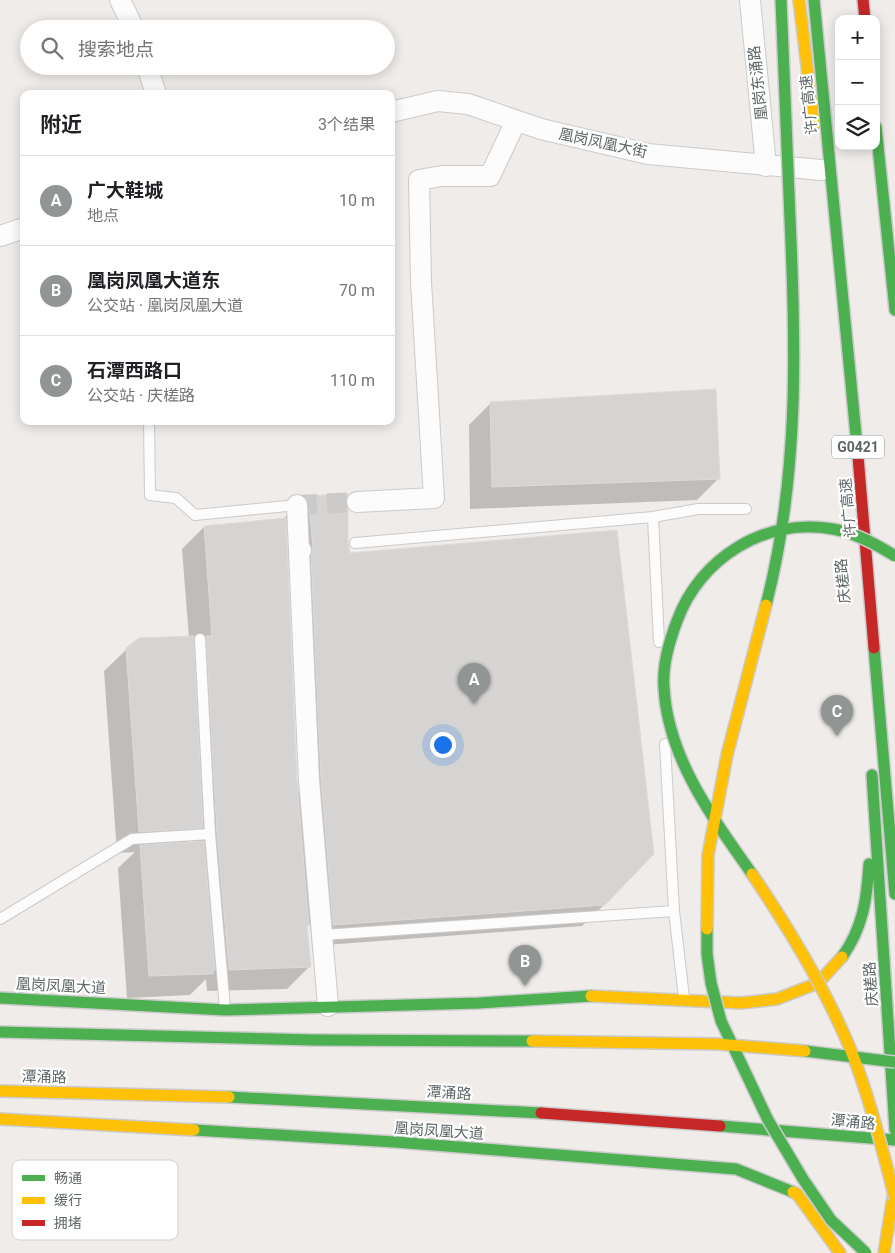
<!DOCTYPE html>
<html lang="zh">
<head>
<meta charset="utf-8">
<style>
	body { margin:0; font-family:Roboto,"Noto Sans SC",sans-serif; background:#f2f2f2; color:#202124 }
	.controls { position:absolute; right:15px; top:15px; display:grid; overflow:hidden; border-radius:10px; box-shadow:0 2px 12px #0003 }
	.controls button { width:45px; height:45px; display:grid; place-items:center; padding:0; border:0; border-bottom:1px solid #e0e0e0; background:#fff; color:#202124; font:25px sans-serif }
	.you { position:absolute; left:442px; top:744px; width:18px; height:18px; margin:-12px; border:4px solid #fff; border-radius:50%; background:#1a73e8; box-shadow:0 0 0 8px #1a73e833 }
	.badge { display:grid; place-items:center; width:32px; height:32px; border-radius:50%; background:#919594; color:#fff; font-size:16px; font-weight:700 }
	.pin { position:absolute; translate:-50% -41px; filter:drop-shadow(0 1px 2px #0008) }
	.pin::after { content:''; position:absolute; top:26px; width:18px; height:15px; background:inherit; clip-path:polygon(0 0,100% 0,50% 100%) }
	.list { margin:0; padding:0; list-style:none }
	h2 { display:flex; justify-content:space-between; align-items:center; height:65px; margin:0; padding:0 20px; font-size:21px }
	h2 small { font-size:16px; font-weight:400; color:#757577 }
	.list li { display:grid; grid-template-columns:32px 1fr auto; gap:15px; align-items:center; box-sizing:border-box; height:90px; padding:0 20px; border-top:1px solid #e0e0e0 }
	.list b { display:block; font-size:19px; white-space:nowrap }
	.list p { margin:0; font-size:16px; white-space:nowrap; color:#757577 }
	.list em { font-size:16px; font-style:normal; color:#757577 }
	.icon { flex:none; width:28px; height:28px; fill:none; stroke:currentColor; stroke-width:2; stroke-linecap:round; stroke-linejoin:round }
	.map { position:relative; flex:none; width:895px; height:1253px; overflow:hidden }
	.search { position:absolute; background:#fff; box-shadow:0 2px 12px #0003; left:20px; top:20px; width:375px; height:55px; display:flex; align-items:center; gap:12px; box-sizing:border-box; padding:0 18px; border-radius:28px; color:#757577; font-size:19px }
	.panel { position:absolute; background:#fff; box-shadow:0 2px 12px #0003; left:20px; top:90px; width:375px; height:335px; border-radius:10px }
	.map>svg:first-child { display:block }
	.shadow { fill:#0003; fill-rule:evenodd }
	.building { fill:#d6d4d3; stroke:#dedad8 }
	.lines { fill:none; stroke-linecap:round; stroke-linejoin:round }
	.street-tunnel { stroke:#cbcac8; stroke-width:20; stroke-dasharray:20 10; stroke-linecap:butt }
	.lane-casing { stroke:#cbcbcb; stroke-width:12 }
	.street-casing { stroke:#cbcbcb; stroke-width:22 }
	.fast-casing { stroke:#cbcbcb; stroke-width:14 }
	.slow-casing { stroke:#cbcbcb; stroke-width:14 }
	.jam-casing { stroke:#cbcbcb; stroke-width:14 }
	.lane { stroke:#fdfcfc; stroke-width:10 }
	.street { stroke:#fdfcfc; stroke-width:20 }
	.fast { stroke:#4caf50; stroke-width:11 }
	.slow { stroke:#ffc107; stroke-width:11 }
	.jam { stroke:#c62828; stroke-width:11 }
	.fast-bridge-casing { stroke:#cbcbcb; stroke-width:14; stroke-linecap:butt }
	.slow-bridge-casing { stroke:#cbcbcb; stroke-width:14; stroke-linecap:butt }
	.fast-bridge { stroke:#4caf50; stroke-width:11 }
	.slow-bridge { stroke:#ffc107; stroke-width:11 }
	.labels { text-anchor:middle; dominant-baseline:central; stroke-width:4.5; stroke-linejoin:round; paint-order:stroke }
	.shield { fill:#fff; stroke:#8e9495; stroke-width:1 }
	.shield-label { font-size:14px; font-weight:bold; fill:#5e6667 }
	.street-label { font-size:15px; fill:#5e6667; stroke:#fff }
	.key { fill:#fff; stroke:#cfd1d1; stroke-width:1 }
	.key-label { font-size:14px; fill:#5e6667 }
</style>
</head>
<body>
<div class="map">
<svg width="895" height="1253" viewBox="0 0 895 1253">
	<rect width="100%" height="100%" fill="#efece9"/>
	<g class="shadow">
		<path d="M491,403l228,75 -22,22 -227,9 -1,-84z"/>
		<path d="M305,497l39,5 5,53 256,349 -23,22 -270,20 -2,-22 -4,4 3,39 -22,22 -80,2 -1,-12 -16,16 -63,3 -9,-130 17,-16 -18,1 -13,-182 23,-22 62,-11 -7,-89 22,-22 78,-7zM285,521l2,6 4,46 -1,6 9,212h-2zM194,834l1,9 -10,1z"/>
	</g>
	<g class="building">
		<path d="M716,389l4,90 -228,8 -2,-85z"/>
		<path d="M348,494l-3,8 3,8v33l2,10 267,-23 37,324 -49,51 -272,20 -12,-146 -10,-223 2,-6 -4,-46 -5,-8z"/>
		<path d="M286,518l11,263 12,145h-2l4,41 -82,3 -12,-136 -11,-198h6l-8,-110z"/>
		<path d="M194,636l9,192 -64,4 -13,-184 13,-10z"/>
		<path d="M204,841l11,129h-2v4l-64,2 -9,-131z"/>
	</g>
	<g class="lines">
		<path class="street-tunnel" d="M297,505l60,-3"/>
		<defs>
			<g id="lane">
				<path d="M149,421l1,74 26,3 19,17 102,-10"/>
				<path d="M653,517l6,125"/>
				<path d="M355,543l298,-26 45,-8h48"/>
				<path d="M200,639l10,195 15,175"/>
				<path d="M665,744l9,167 10,87"/>
				<path d="M0,919l132,-80 78,-5"/>
				<path d="M323,935l351,-24"/>
			</g>
			<g id="street">
				<path d="M120,0l14,29"/>
				<path d="M750,0l16,166"/>
				<path d="M147,66l9,28"/>
				<path d="M391,112l47,-11 30,3 73,25 107,25 173,16"/>
				<path d="M0,236l24,-8"/>
				<path d="M357,502l77,-4 -13,-216 -2,-102 23,-4h48l26,-55"/>
				<path d="M297,505l2,46"/>
				<path d="M301,550l-2,1 10,229 19,226"/>
			</g>
			<g id="fast">
				<path d="M814,0l44,456"/>
				<path d="M876,127l19,183"/>
				<path d="M874,648l21,246"/>
				<path d="M872,775l23,355"/>
				<path d="M842,957c21,-29 25,-58 27,-93"/>
				<path d="M0,998l225,12 254,-7 112,-7"/>
				<path d="M229,1097l312,16"/>
				<path d="M720,1126l175,14"/>
				<path d="M194,1130l201,12 341,27 57,23"/>
			</g>
			<g id="slow">
				<path d="M799,0l15,125"/>
				<path d="M591,996l150,7 36,-4 41,-16 24,-26"/>
				<path d="M0,1091l229,6"/>
				<path d="M0,1119l194,11"/>
				<path d="M793,1192l4,2 43,59"/>
				<path d="M884,1253l11,-68"/>
			</g>
			<g id="jam">
				<path d="M863,0l2,19"/>
				<path d="M858,456l16,192"/>
				<path d="M541,1113l179,13"/>
			</g>
		</defs>
		<use href="#lane" class="lane-casing"/>
		<use href="#street" class="street-casing"/>
		<use href="#fast" class="fast-casing"/>
		<use href="#slow" class="slow-casing"/>
		<use href="#jam" class="jam-casing"/>
		<use href="#lane" class="lane"/>
		<use href="#street" class="street"/>
		<use href="#fast" class="fast"/>
		<use href="#slow" class="slow"/>
		<use href="#jam" class="jam"/>
		<defs>
			<g id="fast-bridge">
				<path d="M766,605c33,-127 30,-257 24,-386 -3,-73 -6,-146 -9,-219"/>
				<path d="M752,874c-39,-56 -84,-115 -88,-186 -2,-23 5,-46 13,-67 23,-63 88,-104 156,-92 23,4 43,15 62,27"/>
				<path d="M707,929v25l4,29 10,38 47,99 35,59 28,41 35,33"/>
				<path d="M0,1032l314,8 218,1"/>
				<path d="M805,1051l90,11"/>
			</g>
			<g id="slow-bridge">
				<path d="M752,874c38,56 74,115 100,179 18,46 30,96 43,145"/>
				<path d="M707,929l1,-74 19,-100 39,-150"/>
				<path d="M532,1041l185,3 88,7"/>
			</g>
		</defs>
		<use href="#fast-bridge" class="fast-bridge-casing"/>
		<use href="#slow-bridge" class="slow-bridge-casing"/>
		<use href="#fast-bridge" class="fast-bridge"/>
		<use href="#slow-bridge" class="slow-bridge"/>
	</g>
	<g class="labels">
		<rect class="shield" x="832" y="435.5" width="52" height="23" rx="4"/>
		<g class="shield-label">
			<text x="858" y="447">G0421</text>
		</g>
		<g class="street-label">
			<text transform="translate(758 83) rotate(-96)">凰岗东涌路</text>
			<text transform="translate(809 105) rotate(-96)">许广高速</text>
			<text transform="translate(603 143) rotate(12)">凰岗凤凰大街</text>
			<text transform="translate(848 508) rotate(-95)">许广高速</text>
			<text transform="translate(843 581) rotate(-95)">庆槎路</text>
			<text transform="translate(871 984) rotate(-94)">庆槎路</text>
			<text transform="translate(61 986) rotate(3)">凰岗凤凰大道</text>
			<text transform="translate(44 1077) rotate(1)">潭涌路</text>
			<text transform="translate(449 1093) rotate(3)">潭涌路</text>
			<text transform="translate(853 1122) rotate(5)">潭涌路</text>
			<text transform="translate(439 1131) rotate(4)">凰岗凤凰大道</text>
		</g>
	</g>
	<rect x="12" y="1160" width="166" height="80" rx="8" class="key"/>
	<rect x="22" y="1175" width="23" height="6" fill="#4caf50"/>
	<rect x="22" y="1197" width="23" height="7" fill="#ffc107"/>
	<rect x="22" y="1220" width="23" height="6" fill="#c62828"/>
	<g class="key-label">
		<text x="54" y="1183">畅通</text>
		<text x="54" y="1205">缓行</text>
		<text x="54" y="1228">拥堵</text>
	</g>
</svg>
<div class="controls">
<button>+</button>
<button>−</button>
<button><svg class="icon" aria-label="layers" viewBox="0 0 24 24"><path d="M12 4l9 5-9 5-9-5zM3 14l9 5 9-5"/></svg></button>
</div>
<div class="you"></div>
<div class="pin badge" style="left:474px;top:704px">A</div>
<div class="pin badge" style="left:525px;top:986px">B</div>
<div class="pin badge" style="left:837px;top:736px">C</div>
<div class="search"><svg class="icon" aria-label="search" viewBox="0 0 24 24"><circle cx="10" cy="10" r="6"/><path d="M15 15l6 6"/></svg>搜索地点</div>
<section class="panel">
<h2>附近<small>3个结果</small></h2>
<ul class="list">
<li><span class="badge">A</span><div><b>广大鞋城</b><p>地点</p></div><em>10 m</em></li>
<li><span class="badge">B</span><div><b>凰岗凤凰大道东</b><p>公交站 · 凰岗凤凰大道</p></div><em>70 m</em></li>
<li><span class="badge">C</span><div><b>石潭西路口</b><p>公交站 · 庆槎路</p></div><em>110 m</em></li>
</ul>
</section>
</div>
</body>
</html>
